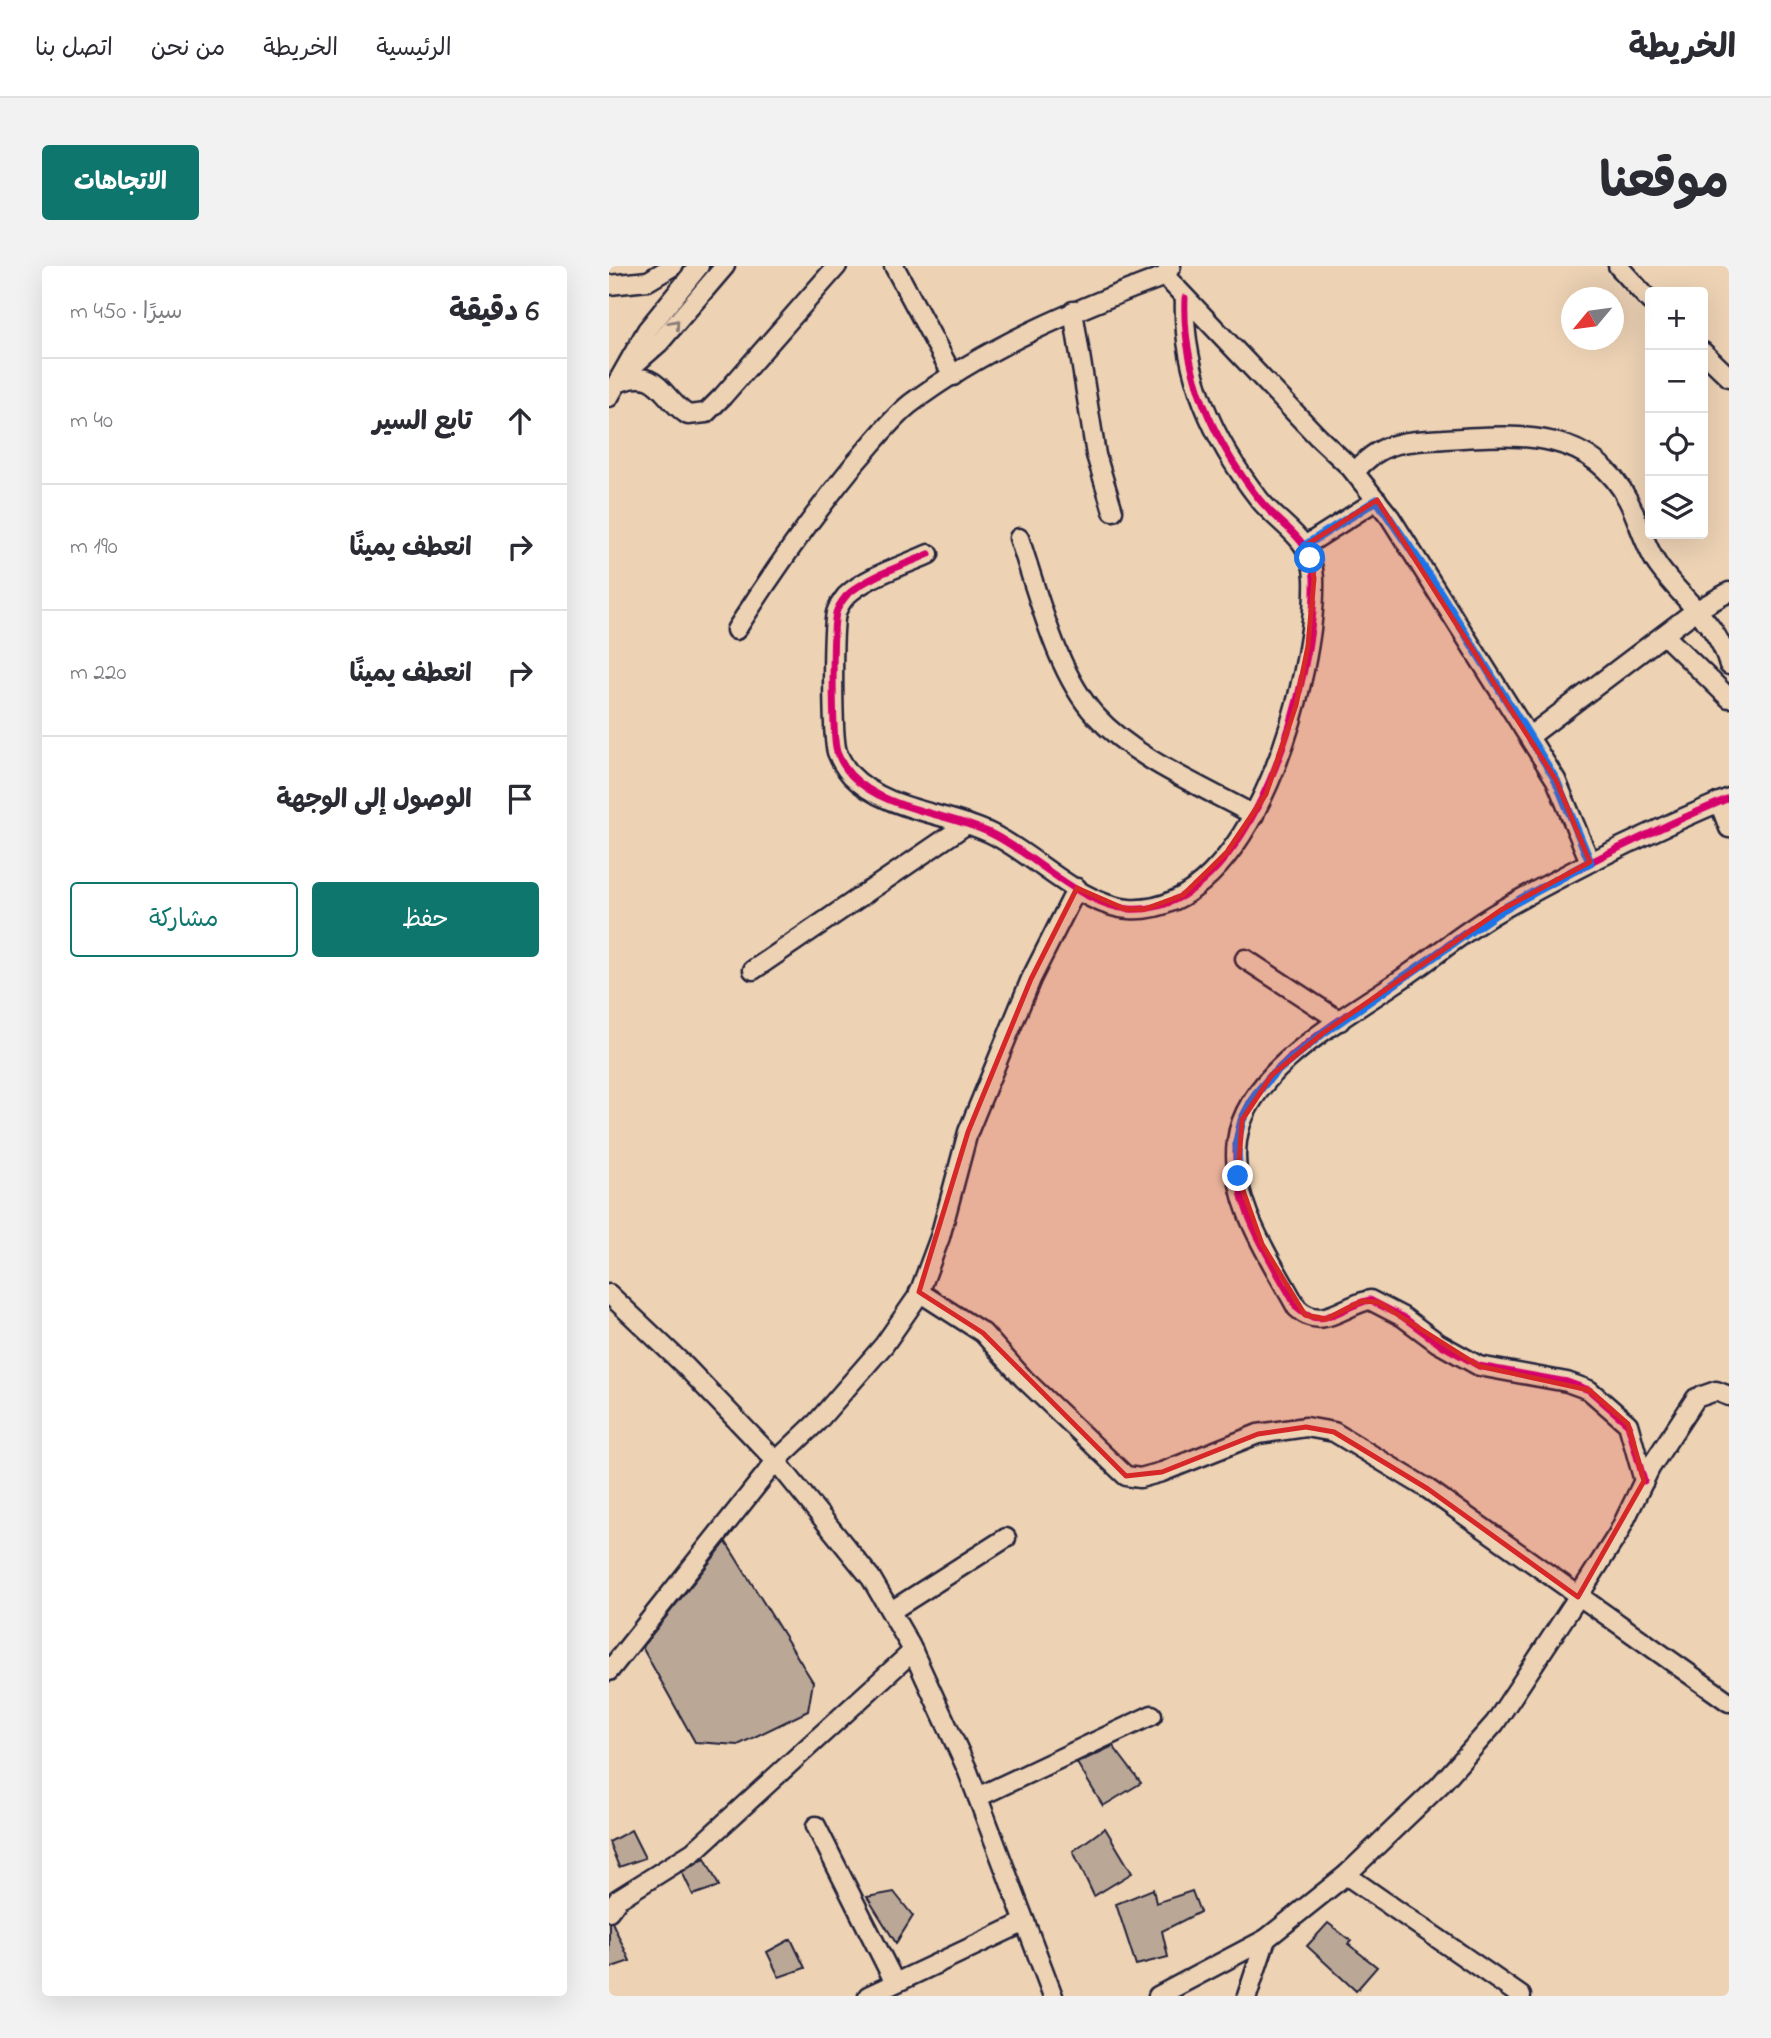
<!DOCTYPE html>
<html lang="ar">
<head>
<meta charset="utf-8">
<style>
	body { margin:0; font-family:"Indie Flower","Playpen Sans Arabic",sans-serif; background:#f2f2f3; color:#2b2b33; direction:rtl }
	.controls { position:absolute; right:21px; top:21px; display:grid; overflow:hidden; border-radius:7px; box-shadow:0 7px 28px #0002 }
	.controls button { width:63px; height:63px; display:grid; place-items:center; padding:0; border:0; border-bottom:2px solid #e1e1e2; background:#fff; color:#2b2b33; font:35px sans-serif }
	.compass { position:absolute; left:952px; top:21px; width:63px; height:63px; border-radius:50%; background:#fff; box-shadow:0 7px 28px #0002; rotate:241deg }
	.stop { position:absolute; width:21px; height:21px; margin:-16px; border:5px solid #1a73e8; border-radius:50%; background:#fff }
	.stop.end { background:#1a73e8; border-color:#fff; box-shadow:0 2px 7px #0008 }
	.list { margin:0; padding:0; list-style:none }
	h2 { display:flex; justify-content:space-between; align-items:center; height:91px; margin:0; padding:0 28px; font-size:30px }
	h2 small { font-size:23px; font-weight:400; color:#7c7c81 }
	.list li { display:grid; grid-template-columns:46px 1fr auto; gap:21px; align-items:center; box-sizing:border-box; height:126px; padding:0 28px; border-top:2px solid #e1e1e2 }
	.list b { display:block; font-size:26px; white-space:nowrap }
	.list em { font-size:23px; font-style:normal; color:#7c7c81 }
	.actions { display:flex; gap:14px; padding:21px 28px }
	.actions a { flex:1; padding:16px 0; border:2px solid #0f766e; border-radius:7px; text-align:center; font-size:24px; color:#0f766e }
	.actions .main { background:#0f766e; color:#fff }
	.icon { flex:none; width:38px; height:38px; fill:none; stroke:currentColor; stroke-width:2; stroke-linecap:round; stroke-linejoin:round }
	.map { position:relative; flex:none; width:1120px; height:1730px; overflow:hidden; direction:ltr; border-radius:7px }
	header { display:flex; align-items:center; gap:42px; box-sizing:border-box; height:98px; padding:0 35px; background:#fff; border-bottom:2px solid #e1e1e2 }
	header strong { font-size:33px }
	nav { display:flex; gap:38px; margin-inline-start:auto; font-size:24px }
	.intro { display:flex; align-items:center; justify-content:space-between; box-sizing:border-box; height:168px; padding:0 42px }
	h1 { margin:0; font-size:49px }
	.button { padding:18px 32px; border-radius:7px; background:#0f766e; color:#fff; font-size:24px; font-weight:700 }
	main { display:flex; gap:42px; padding:0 42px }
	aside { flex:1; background:#fff; border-radius:7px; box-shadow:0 7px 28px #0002 }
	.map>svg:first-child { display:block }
	.building { fill:#baa796; stroke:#22223b; stroke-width:2 }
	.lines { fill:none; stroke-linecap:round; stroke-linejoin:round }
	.minor-casing { stroke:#22223b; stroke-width:23 }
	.minor { stroke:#edd2b4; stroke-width:18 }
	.cycleway-casing { stroke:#edd2b4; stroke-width:11 }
	.cycleway { stroke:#d6006c; stroke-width:7 }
	.oneway { stroke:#887a78 }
	.route { stroke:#1a73e8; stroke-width:9 }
	.marked { fill:#d62828; fill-opacity:0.2; stroke:#d62828; stroke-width:5; stroke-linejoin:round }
</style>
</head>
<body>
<header>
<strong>الخريطة</strong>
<nav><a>الرئيسية</a><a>الخريطة</a><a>من نحن</a><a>اتصل بنا</a></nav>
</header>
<div class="intro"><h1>موقعنا</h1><a class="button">الاتجاهات</a></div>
<main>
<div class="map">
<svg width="1120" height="1730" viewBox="0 0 1120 1730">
	<rect width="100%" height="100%" fill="#edd2b4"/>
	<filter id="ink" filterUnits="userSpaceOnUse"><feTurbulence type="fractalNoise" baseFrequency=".0143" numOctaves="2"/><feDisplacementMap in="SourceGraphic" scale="14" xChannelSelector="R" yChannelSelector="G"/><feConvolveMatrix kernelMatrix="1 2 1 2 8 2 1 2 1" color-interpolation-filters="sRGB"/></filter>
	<g filter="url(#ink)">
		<g class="building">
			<path d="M117,1276l87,140 -5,29 -70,34 -43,-3 -53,-95z"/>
			<path d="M504,1480l28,37 -38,23 -26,-43z"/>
			<path d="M496,1562l27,45 -38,23 -21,-45z"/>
			<path d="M22,1564l14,28 -26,9 -10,-25z"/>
			<path d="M96,1592l14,28 -26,9 -11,-23z"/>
			<path d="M544,1623l3,14 36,-12 8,21 -38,19 6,26 -32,8 -20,-61z"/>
			<path d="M285,1626l19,24 -17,27 -29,-46z"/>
			<path d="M0,1656h3l18,39 -21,7z"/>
			<path d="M719,1657l23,18 -3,3 29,23 -21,24 -49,-45z"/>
			<path d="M182,1673l14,29 -26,9 -12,-25z"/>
		</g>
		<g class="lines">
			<defs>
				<g id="minor">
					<path d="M285,0l59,110"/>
					<path d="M1009,0l32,35"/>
					<path d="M556,10l153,161 32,30 40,50 166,263 34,82"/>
					<path d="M0,19l39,-4 25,-15"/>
					<path d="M464,45l23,144 17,56"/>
					<path d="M1094,86l26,25"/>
					<path d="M26,98l25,-22 65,-76"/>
					<path d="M11,116c39,-15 40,15 68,33l18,-2 17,-17 114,-130"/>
					<path d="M0,131l38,-67 52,-64"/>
					<path d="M746,206c26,-32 51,-30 90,-33 70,-4 145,-12 183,61 11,21 17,48 31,67 24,33 60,58 70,98"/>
					<path d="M410,272c19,55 37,134 76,177 41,45 107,71 159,100"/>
					<path d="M697,279l71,-45"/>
					<path d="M320,288c-26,12 -62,22 -83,42 -4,5 -8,10 -10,17 -4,18 -4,123 1,139 3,8 8,16 14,23 34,36 96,37 139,58 43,20 91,73 139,76 124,8 188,-236 185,-331 -2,-41 -33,-51 -55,-79 -45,-58 -77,-127 -74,-201"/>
					<path d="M127,364c37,-58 76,-114 120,-168 17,-19 34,-42 54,-58 77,-58 166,-95 255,-128l6,-10"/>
					<path d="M1055,369l65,63"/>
					<path d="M921,470l165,-125 34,-19"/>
					<path d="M1110,536l10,26"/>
					<path d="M636,693l95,62"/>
					<path d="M144,704l214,-146"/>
					<path d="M310,1026l64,41 41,46 102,97 14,2 22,-6 96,-38 48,-7 28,5 94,57 301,213"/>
					<path d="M0,1028l76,72 91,95 95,117 39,67 57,124 86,227"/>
					<path d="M1035,1215l-16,-57 -39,-34 -22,-8 -88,-16 -41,-23 -35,-26 -33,-17c-27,5 -48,32 -73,8 -27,-50 -68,-107 -60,-167 8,-69 107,-123 160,-159 35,-23 68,-52 104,-72 74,-42 150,-79 228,-112"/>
					<path d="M282,1345l115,-73"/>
					<path d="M0,1405l167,-210 41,-39 67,-77 34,-49 22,-59 28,-105 63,-153 46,-91"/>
					<path d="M369,1531l174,-82"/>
					<path d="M207,1560l78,155"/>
					<path d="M737,1609l175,121"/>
					<path d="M0,1645l9,-12 75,-47 220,-201"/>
					<path d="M259,1730l157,-74"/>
					<path d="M549,1730l108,-57 80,-64 94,-90 55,-62 83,-126 40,-63 32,-66 46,-70 20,-7 13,5"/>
					<path d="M638,1730l19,-57"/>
				</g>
			</defs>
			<use href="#minor" class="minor-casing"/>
			<use href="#minor" class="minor"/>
			<defs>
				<g id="cycleway">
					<path d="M320,288c-26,12 -62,22 -83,42 -4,5 -8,10 -10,17 -4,18 -4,123 1,139 3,8 8,16 14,23 34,36 96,37 139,58 43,20 91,73 139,76 124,8 188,-236 185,-331 -2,-41 -33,-51 -55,-79 -45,-58 -77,-127 -74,-201"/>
					<path d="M1035,1215l-16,-57 -39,-34 -22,-8 -88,-16 -41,-23 -35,-26 -33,-17c-27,5 -48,32 -73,8 -27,-50 -68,-107 -60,-167 8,-69 107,-123 160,-159 35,-23 68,-52 104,-72 74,-42 150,-79 228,-112"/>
				</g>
			</defs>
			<use href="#cycleway" class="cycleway-casing"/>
			<use href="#cycleway" class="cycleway"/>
		</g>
		<defs><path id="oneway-chevron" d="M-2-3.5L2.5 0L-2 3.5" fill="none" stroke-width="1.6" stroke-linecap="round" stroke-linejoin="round" transform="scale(1.75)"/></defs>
		<use class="oneway" href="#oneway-chevron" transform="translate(66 58) rotate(-50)"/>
	</g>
	<g class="lines" filter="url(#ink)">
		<path class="route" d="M629,910l-1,-34 5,-22 13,-25 17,-20 51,-42 178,-123 89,-48 -34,-82 -122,-197 -57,-83 -71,45 4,13"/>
	</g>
	<path class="marked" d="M768,234l179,280 34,82 -89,48 -178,123 -51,42 -30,45 -4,56 24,68 43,71 21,4 36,-18 16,1 101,64 110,24 39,34 16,57 -66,116 -150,-108 -94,-57 -28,-5 -48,7 -96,38 -36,4 -143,-143 -64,-41 49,-160 63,-153 46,-91 48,21h20l38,-14 44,-43 39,-58 30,-89 12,-59 6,-68 -8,-33z"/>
</svg>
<div class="controls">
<button>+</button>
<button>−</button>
<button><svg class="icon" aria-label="locate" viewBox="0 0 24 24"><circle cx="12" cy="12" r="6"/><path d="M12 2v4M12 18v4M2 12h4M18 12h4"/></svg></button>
<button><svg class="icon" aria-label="layers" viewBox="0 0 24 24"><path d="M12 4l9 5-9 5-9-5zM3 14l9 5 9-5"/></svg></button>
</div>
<svg class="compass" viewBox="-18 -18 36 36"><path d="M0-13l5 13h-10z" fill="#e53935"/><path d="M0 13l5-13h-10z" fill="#7c7c81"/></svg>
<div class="stop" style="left:701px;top:292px"></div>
<div class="stop end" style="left:629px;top:910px"></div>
</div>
<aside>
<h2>6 دقيقة<small>سيرًا · 450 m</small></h2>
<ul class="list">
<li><svg class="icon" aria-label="ahead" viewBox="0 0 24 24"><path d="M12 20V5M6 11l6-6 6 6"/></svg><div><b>تابع السير</b></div><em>40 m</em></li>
<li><svg class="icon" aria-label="right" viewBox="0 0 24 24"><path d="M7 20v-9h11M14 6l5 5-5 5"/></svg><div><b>انعطف يمينًا</b></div><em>190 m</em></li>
<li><svg class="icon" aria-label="right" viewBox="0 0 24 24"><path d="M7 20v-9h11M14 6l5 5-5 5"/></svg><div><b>انعطف يمينًا</b></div><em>220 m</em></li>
<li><svg class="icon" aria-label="arrive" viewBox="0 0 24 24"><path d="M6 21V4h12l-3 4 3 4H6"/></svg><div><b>الوصول إلى الوجهة</b></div></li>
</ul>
<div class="actions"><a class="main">حفظ</a><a>مشاركة</a></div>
</aside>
</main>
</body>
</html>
